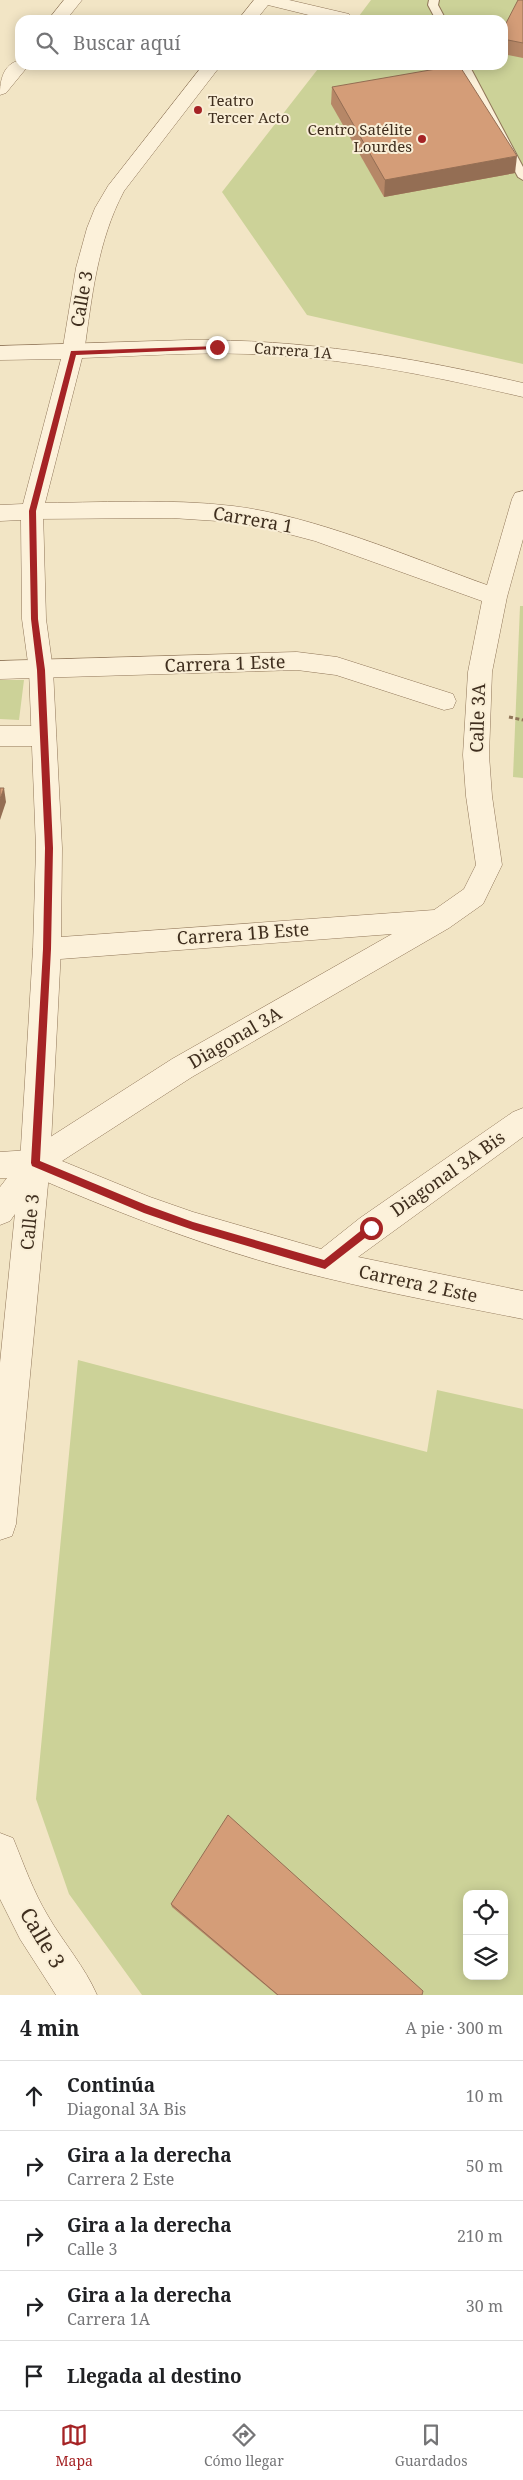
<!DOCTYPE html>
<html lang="es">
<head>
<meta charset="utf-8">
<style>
	body { margin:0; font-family:"Noto Serif",serif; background:#f6f6f6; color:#202124 }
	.controls { position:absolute; right:15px; bottom:15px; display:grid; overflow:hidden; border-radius:10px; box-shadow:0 2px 12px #0003 }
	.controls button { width:45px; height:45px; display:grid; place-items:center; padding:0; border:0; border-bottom:1px solid #e0e0e0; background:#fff; color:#202124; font:25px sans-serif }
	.stop { position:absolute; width:15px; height:15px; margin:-11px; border:4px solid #a52325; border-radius:50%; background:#fff }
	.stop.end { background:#a52325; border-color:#fff; box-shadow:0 1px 5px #0008 }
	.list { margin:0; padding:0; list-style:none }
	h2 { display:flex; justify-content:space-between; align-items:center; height:65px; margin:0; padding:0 20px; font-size:21px }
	h2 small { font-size:16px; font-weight:400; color:#757577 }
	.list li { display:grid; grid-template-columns:32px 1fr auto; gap:15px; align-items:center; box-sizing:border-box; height:70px; padding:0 20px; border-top:1px solid #e0e0e0 }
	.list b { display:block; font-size:19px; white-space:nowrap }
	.list p { margin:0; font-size:16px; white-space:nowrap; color:#757577 }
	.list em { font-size:16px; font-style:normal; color:#757577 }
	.icon { flex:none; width:28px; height:28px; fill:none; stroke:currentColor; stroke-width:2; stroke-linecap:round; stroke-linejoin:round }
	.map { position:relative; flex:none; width:523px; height:1995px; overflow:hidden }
	.search { position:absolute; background:#fff; box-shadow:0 2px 12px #0003; left:15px; right:15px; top:15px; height:55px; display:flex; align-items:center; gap:12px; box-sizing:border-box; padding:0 18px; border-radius:15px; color:#757577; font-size:19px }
	.sheet { height:415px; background:#fff }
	nav { display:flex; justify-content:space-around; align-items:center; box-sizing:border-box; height:70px; border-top:1px solid #e0e0e0; background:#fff; font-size:14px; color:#757577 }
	nav a { display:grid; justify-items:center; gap:2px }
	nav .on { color:#a52325 }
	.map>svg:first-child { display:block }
	.green { fill:#ccd298; fill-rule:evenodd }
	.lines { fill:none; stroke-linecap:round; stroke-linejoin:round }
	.service-casing { stroke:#907659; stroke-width:2 }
	.minor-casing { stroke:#907659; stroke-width:1 }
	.tertiary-casing { stroke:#907659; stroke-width:1 }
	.path { stroke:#907659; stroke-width:3; stroke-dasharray:4 2.5; stroke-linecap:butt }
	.service { fill:#fcf1da; fill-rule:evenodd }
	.minor { fill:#fcf1da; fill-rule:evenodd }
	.tertiary { fill:#fcf1da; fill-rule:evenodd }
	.wall { fill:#b68767 }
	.shaded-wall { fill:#946e54 }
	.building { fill:#d49d78; stroke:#946e54 }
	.route { fill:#a52325 }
	.poi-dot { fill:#a52325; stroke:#f9eed6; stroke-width:2 }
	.labels { text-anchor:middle; stroke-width:4; stroke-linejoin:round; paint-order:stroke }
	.far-poi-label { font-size:15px; fill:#3f2e1e; stroke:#f9eed6; text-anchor:start }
	.far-street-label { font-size:15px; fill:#3f2e1e; stroke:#f9eed6 }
	.street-label { font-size:18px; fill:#3f2e1e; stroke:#f9eed6 }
	.near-street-label { font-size:21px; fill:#3f2e1e; stroke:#f9eed6 }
</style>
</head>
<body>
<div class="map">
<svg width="523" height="1995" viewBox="0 0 523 1995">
	<rect width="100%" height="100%" fill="#f2e5c5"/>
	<g class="green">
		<path d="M371 0H523V364L307 315 222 192 321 65H503V20H356Z"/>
		<path d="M520 606H523V778L513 777Z"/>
		<path d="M0 680H24L19 720 0 719Z"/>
		<path d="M78 1360 427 1452 437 1390 523 1409V1995H142L69 1894 36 1799ZM467 1894H504V1976H467Z"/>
	</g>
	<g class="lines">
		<defs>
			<g id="service">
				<path d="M429 0H439L438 5 446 20H436L428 5Z"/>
				<path d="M459 65H469L523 167V180L518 177Z"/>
			</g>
			<g id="minor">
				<path d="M64 0H82L66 20H48Z"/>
				<path d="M254 0H289L349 14 352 18 350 20H329L268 5 256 20H238Z"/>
				<path d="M20 60V65H29L6 93 0 95C0 80 3 64 20 60Z"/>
				<path d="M203 65H221L124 191C97 242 92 297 84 353L80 358 73 360 66 358 62 353 76 268 87 228 95 208 108 186Z"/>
				<path d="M523 491V539L507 597 492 672 489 755 492 796 502 865 483 904 449 928 192 1077 62 1161 150 1197 193 1212 321 1249 360 1218 513 1112 523 1108V1137L358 1257 523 1291V1319C458 1306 392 1294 326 1278 228 1255 133 1219 40 1179L10 1221 0 1225V1187L7 1178H0V1152L30 1150 172 1059 392 934 47 960 37 957 33 949 37 941 47 938 434 910 464 889 476 865 466 796 463 755 468 672 482 601 315 541 262 527 233 522 172 518 32 519 24 517 21 511 24 505 32 503C99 503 167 498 233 506 315 516 409 557 487 585L512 499 515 493Z"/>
				<path d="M297 652 337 657 453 694 456 701 453 708 444 710 336 675 297 670 0 679V661Z"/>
				<path d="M0 726H44L53 729 56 736 53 743 44 746H0Z"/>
			</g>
			<g id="tertiary">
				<path d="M188 340C302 339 412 357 523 383V397C433 376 342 357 249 354 194 352 138 356 82 358L43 511 46 619 53 670 62 848 61 949 50 1163 16 1524 12 1536 0 1540V1363L20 1163 33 949 36 848 29 670 22 619 21 520 0 521V505L23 504 61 359 0 360V346Z"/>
				<path d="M0 1833 13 1838C24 1865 33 1891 48 1916 63 1942 85 1967 97 1995H56L20 1939 0 1899Z"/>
			</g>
		</defs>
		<use href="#service" class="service-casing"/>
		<use href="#minor" class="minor-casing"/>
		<use href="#tertiary" class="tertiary-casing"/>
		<path class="path" d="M509 717 523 720"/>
		<use href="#service" class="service"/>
		<use href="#minor" class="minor"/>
		<use href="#tertiary" class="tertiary"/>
	</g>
	<g class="wall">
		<path d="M523 0V58L503 54V29Z"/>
		<path d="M332 87 515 173 384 197 331 104Z"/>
		<path d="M171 1904 422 1995H277L172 1907Z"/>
	</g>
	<g class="shaded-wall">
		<path d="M517 156 515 173 384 197 385 180Z"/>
		<path d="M4 788 6 802 0 820V799Z"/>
	</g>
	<g class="building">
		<path d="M518 0H523V43L503 39V29Z"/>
		<path d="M459 65 517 156 385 180 332 87Z"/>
		<path d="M0 788H4L0 799Z"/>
		<path d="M228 1815 423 1991 422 1995H278L171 1904Z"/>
	</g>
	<path class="route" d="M219 346 217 349 76 355 36 511 38 619 45 670 53 848 51 949 40 1161 146 1205 193 1222 324 1260 368 1225H374V1231L325 1269 193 1230 144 1213 32 1166 31 1163 43 949 45 848 37 670 31 619 29 511 71 351Z"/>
	<g class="poi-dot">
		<circle cx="198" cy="110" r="5"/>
		<circle cx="422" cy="139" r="5"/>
	</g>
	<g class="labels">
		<g class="far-poi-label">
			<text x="208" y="106">Teatro<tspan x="208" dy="17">Tercer Acto</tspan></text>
			<text x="412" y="135" text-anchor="end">Centro Satélite<tspan x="412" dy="17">Lourdes</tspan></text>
		</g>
		<g class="far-street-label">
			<text transform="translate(293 351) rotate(4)" y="5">Carrera 1A</text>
		</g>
		<g class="street-label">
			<text transform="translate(82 299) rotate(-80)" y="6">Calle 3</text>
			<text transform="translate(253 520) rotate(10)" y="6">Carrera 1</text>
			<text transform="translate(225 664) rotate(-2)" y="6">Carrera 1 Este</text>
			<text transform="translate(478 718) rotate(-88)" y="6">Calle 3A</text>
			<text transform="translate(243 934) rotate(-4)" y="6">Carrera 1B Este</text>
			<text transform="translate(235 1038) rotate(-30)" y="6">Diagonal 3A</text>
			<text transform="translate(448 1174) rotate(-35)" y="6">Diagonal 3A Bis</text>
			<text transform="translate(30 1222) rotate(-84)" y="6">Calle 3</text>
			<text transform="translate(418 1284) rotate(12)" y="6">Carrera 2 Este</text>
		</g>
		<g class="near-street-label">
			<text transform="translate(42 1938) rotate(59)" y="7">Calle 3</text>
		</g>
	</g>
</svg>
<div class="controls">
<button><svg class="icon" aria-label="locate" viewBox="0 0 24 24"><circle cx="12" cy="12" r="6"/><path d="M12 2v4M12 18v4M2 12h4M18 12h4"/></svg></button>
<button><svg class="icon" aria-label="layers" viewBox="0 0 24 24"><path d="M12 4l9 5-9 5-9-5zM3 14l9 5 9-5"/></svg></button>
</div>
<div class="stop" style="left:371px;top:1228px"></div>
<div class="stop end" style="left:217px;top:347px"></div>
<div class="search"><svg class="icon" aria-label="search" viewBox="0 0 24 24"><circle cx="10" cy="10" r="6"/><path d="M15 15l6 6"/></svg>Buscar aquí</div>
</div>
<section class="sheet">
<h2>4 min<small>A pie · 300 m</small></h2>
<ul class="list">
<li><svg class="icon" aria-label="ahead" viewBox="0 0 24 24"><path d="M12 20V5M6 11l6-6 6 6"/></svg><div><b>Continúa</b><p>Diagonal 3A Bis</p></div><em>10 m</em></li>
<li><svg class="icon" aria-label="right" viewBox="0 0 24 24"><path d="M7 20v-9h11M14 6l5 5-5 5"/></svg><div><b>Gira a la derecha</b><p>Carrera 2 Este</p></div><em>50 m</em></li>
<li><svg class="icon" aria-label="right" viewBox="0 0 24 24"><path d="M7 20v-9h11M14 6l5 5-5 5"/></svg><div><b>Gira a la derecha</b><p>Calle 3</p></div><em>210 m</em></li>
<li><svg class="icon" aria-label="right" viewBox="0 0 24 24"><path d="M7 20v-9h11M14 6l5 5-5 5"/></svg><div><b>Gira a la derecha</b><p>Carrera 1A</p></div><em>30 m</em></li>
<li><svg class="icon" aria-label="arrive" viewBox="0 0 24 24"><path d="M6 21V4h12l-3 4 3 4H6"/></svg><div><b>Llegada al destino</b></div></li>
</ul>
</section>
<nav>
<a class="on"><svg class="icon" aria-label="map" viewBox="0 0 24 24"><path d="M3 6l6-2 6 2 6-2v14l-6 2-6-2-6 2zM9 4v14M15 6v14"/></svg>Mapa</a>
<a><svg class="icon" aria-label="directions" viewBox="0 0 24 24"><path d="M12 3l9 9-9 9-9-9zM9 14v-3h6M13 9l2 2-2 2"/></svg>Cómo llegar</a>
<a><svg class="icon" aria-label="saved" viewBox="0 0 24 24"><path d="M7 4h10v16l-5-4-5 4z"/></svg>Guardados</a>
</nav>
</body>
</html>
